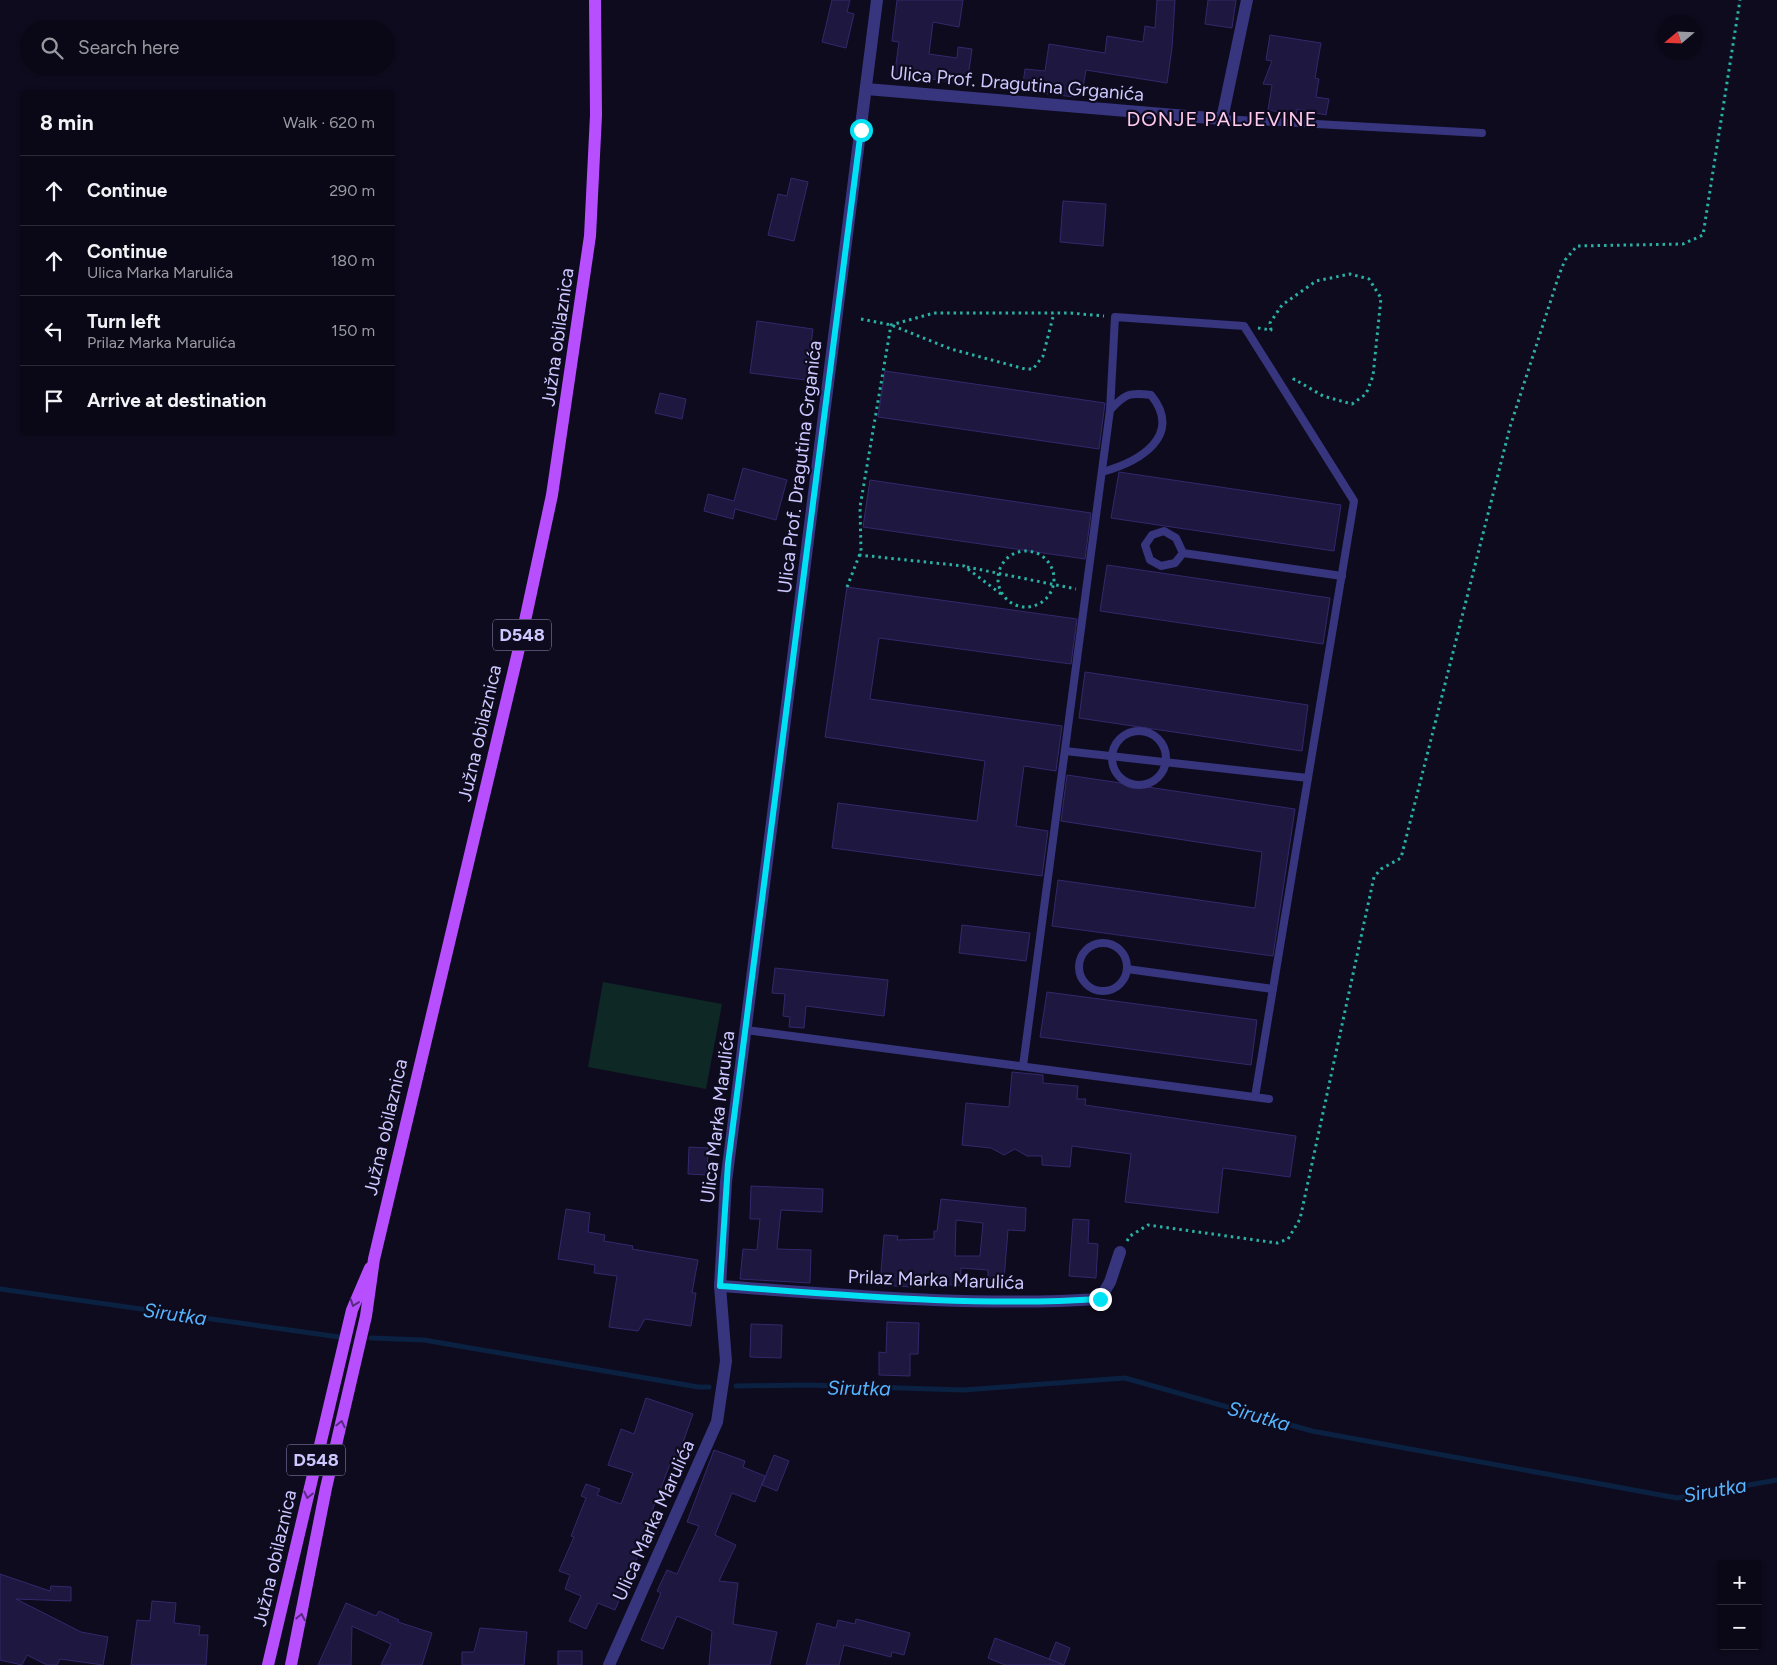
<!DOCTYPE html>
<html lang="en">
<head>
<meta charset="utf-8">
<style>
	body { margin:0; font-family:Figtree,sans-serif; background:#181623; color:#f1f3f6 }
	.controls { position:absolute; right:15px; bottom:15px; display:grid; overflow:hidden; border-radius:5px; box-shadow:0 1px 4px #0004 }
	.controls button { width:45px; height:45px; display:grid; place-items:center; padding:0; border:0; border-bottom:1px solid #2a2935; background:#0a0816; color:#f1f3f6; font:25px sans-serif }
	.compass { position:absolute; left:1657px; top:15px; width:45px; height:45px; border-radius:50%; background:#0a0816; box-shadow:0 1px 4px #0004; rotate:251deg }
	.stop { position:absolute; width:15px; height:15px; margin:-11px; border:4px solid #00e1f3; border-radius:50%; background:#fff }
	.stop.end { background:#00e1f3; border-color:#fff; box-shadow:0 1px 5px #0008 }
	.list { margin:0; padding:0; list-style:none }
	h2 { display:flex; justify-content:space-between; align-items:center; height:65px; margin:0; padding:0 20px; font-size:21px }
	h2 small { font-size:16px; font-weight:400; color:#999aa1 }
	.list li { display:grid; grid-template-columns:32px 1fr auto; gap:15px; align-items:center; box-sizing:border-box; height:70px; padding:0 20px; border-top:1px solid #2a2935 }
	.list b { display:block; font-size:19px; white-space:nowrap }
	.list p { margin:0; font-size:16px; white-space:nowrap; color:#999aa1 }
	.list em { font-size:16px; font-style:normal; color:#999aa1 }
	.icon { flex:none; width:28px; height:28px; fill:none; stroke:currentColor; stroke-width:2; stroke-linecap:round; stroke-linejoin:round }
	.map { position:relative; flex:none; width:1777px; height:1665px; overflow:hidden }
	.search { position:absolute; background:#0a0816; box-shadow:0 1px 4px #0004; left:20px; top:20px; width:375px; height:55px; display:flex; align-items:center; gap:12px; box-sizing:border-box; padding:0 18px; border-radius:28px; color:#999aa1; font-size:19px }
	.panel { position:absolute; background:#0a0816; box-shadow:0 1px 4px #0004; left:20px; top:90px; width:375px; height:345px; border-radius:5px }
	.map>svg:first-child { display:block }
	.green { fill:#0e2826 }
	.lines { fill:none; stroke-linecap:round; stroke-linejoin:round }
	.stream { stroke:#0a2142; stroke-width:5 }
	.building { fill:#1e173f; stroke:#34286c; fill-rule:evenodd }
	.path { stroke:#2ab1a5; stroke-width:3; stroke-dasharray:2.5 4; stroke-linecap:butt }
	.service { stroke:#36357e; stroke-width:8 }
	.minor { stroke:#36357e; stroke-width:12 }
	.primary { stroke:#b84fff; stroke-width:12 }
	.oneway { stroke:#5a2a83 }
	.route { stroke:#00e1f3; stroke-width:6 }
	.labels { text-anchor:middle; stroke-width:4.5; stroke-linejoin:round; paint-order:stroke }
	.shield { fill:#0e0b1e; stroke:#948fbc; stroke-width:1 }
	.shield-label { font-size:18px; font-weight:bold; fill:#cdc8ff }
	.street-label { font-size:19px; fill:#cdc8ff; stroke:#0e0b1e }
	.neighbourhood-label { font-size:20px; letter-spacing:1px; fill:#ffcaed; stroke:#0e0b1e }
	.water-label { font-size:20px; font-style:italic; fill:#56b5ff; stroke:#0e0b1e }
</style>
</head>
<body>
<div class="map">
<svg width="1777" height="1665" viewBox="0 0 1777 1665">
	<rect width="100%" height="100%" fill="#0e0b1e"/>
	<path class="green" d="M603 982 722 1004 706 1089 588 1067Z"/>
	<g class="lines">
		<g class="stream">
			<path d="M0 1289 346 1338"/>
			<path d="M371 1338 424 1340 698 1387H709"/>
			<path d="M736 1386 808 1385 963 1390 1125 1378 1312 1431 1677 1498 1777 1480"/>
		</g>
	</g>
	<g class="building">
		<path d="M832 0H850L847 12 854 14 846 48 822 42Z"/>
		<path d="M897 0H963L959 27 933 22 929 54 957 58 958 47 972 49 967 84 924 78V82L894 78 899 42 892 41Z"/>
		<path d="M1157 0H1175L1172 48 1167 83 1086 70 1083 88 1076 87 1075 97 1022 91 1025 69 1045 71 1049 44 1105 53 1107 36 1143 42 1145 26 1155 28Z"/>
		<path d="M1208 0H1236L1232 28 1205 24Z"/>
		<path d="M1270 35 1321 43 1315 78 1319 79 1316 97 1329 99 1326 115 1297 109 1296 115 1268 110 1272 85 1263 84 1272 61 1266 60Z"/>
		<path d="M791 178 808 182 794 241 768 235 778 194 787 196Z"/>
		<path d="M1063 201 1106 204 1103 246 1060 242Z"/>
		<path d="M757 321 813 329 806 380 750 373Z"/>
		<path d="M885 371 1105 403 1099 449 878 417Z"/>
		<path d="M660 393 686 399 682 419 655 413Z"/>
		<path d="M743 468 787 480 776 520 735 509 733 519 704 511 708 494 734 501Z"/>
		<path d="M1119 472 1341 505 1334 551 1111 518Z"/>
		<path d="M870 480 1091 513 1085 559 863 527Z"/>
		<path d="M1107 565 1330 598 1323 644 1100 611Z"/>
		<path d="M847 587 1077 619 1071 664 879 638 870 699 1062 726 1056 771 1024 766 1016 826 1048 831 1042 876 832 848 838 803 977 821 985 761 825 737Z"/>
		<path d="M1085 672 1308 705 1302 751 1079 718Z"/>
		<path d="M1067 775 1295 809 1273 956 1052 926 1058 880 1255 908 1262 852 1061 821Z"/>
		<path d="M962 925 1030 933 1026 961 959 953Z"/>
		<path d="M775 968 888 980 884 1016 806 1006 804 1028 789 1027 790 1017 783 1016 785 994 772 993Z"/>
		<path d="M1047 992 1257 1020 1251 1065 1040 1037Z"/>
		<path d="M1012 1072 1043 1075V1083L1078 1086 1077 1099H1086L1085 1105 1296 1136 1290 1177 1223 1168 1218 1213 1125 1202 1131 1154 1072 1146 1070 1167 1042 1165V1156H1027L1015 1149 1004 1155 991 1148 962 1145 966 1103 1009 1107Z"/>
		<path d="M689 1147 708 1148 707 1175 688 1174Z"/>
		<path d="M751 1186 823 1189 822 1212 781 1210 780 1220 777 1249 811 1250 810 1283 740 1279 743 1249 757 1250 760 1219H750Z"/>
		<path d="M941 1199 1026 1208 1025 1231 1008 1230 1004 1280 988 1278V1270L961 1268 960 1285 912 1284V1287L880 1285 884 1235 898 1236 897 1240 934 1239V1231H937ZM956 1220 983 1223 980 1256H955Z"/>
		<path d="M566 1209 590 1213 588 1232 605 1235 604 1241 633 1246 632 1249 698 1260 692 1293H696L691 1326 645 1319 638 1331 609 1327 617 1276 594 1273 595 1265 558 1259Z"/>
		<path d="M1073 1219 1089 1220 1088 1243 1098 1244 1096 1278 1069 1276Z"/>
		<path d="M887 1322 919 1323 918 1354H910V1376L879 1375V1352L886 1353Z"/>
		<path d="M751 1324 782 1325 781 1358 750 1357Z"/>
		<path d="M646 1398 693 1414 682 1445 689 1447 682 1468 670 1464 651 1514 654 1515 646 1537 615 1610 598 1603 586 1629 569 1621 581 1596 565 1589 570 1575 559 1571 574 1537 571 1536 586 1498 581 1496 586 1484 600 1489 597 1495 621 1504 633 1473 608 1465 621 1429 634 1434Z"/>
		<path d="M714 1450 745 1461 743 1467 765 1476 755 1502 732 1493 715 1535 736 1545 719 1581 738 1583 733 1624 777 1632 770 1665H709L712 1631 677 1616 663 1649 641 1640 661 1593 657 1591 667 1570 677 1574 699 1526 687 1522Z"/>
		<path d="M774 1455 789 1461 777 1491 762 1485Z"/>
		<path d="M0 1574 50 1591 51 1586 71 1587V1601L16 1599 81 1632 108 1637 103 1665 60 1659 57 1665H47L27 1655 22 1665 0 1660Z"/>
		<path d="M152 1601 176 1603 174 1623 200 1626 199 1635H208L206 1665H131L137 1620 150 1621Z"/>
		<path d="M346 1603 376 1616 379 1611 399 1620 398 1622 432 1633 422 1665H381L391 1644 352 1626 351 1665H318Z"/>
		<path d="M856 1619 910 1633 904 1655 892 1652 891 1657 844 1645 839 1665H806L817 1623 836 1628 838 1620 855 1624Z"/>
		<path d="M480 1628 527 1632 524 1665H462V1652H474Z"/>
		<path d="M995 1638 1062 1664V1665H1005L988 1658Z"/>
		<path d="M1056 1642 1070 1648 1064 1665 1049 1659Z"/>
		<rect x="558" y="1651" width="24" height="14"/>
	</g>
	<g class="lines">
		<g class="path">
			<path d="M861 319 891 325 951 349 1025 369H1033L1043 356 1054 313"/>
			<path d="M1258 328 1271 330 1270 323 1282 305 1316 281 1350 274 1369 279 1381 298 1373 376 1366 394 1352 404 1323 396 1294 379 1293 382"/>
			<circle cx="1026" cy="579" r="28"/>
			<path d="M859 555 964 566 1001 594"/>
			<path d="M967 567 1076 589"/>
			<path d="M847 587 861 551 860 507 891 325 934 313H1070L1104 316"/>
			<path d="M1127 1241 1130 1236 1148 1225 1277 1243 1288 1239 1300 1219 1374 877 1381 869 1401 858 1510 427 1559 275 1565 260 1577 246 1683 244 1703 235 1740 0"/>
		</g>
		<g class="service">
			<path d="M1222 119 1482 133"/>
			<path d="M1110 410 1115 317 1244 326 1354 501 1255 1097"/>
			<path d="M1183 553 1176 538 1164 531 1152 535 1145 545 1150 560 1161 566 1175 563 1183 553 1342 576"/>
			<circle cx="1139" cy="758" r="27"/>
			<path d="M1065 751 1308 778"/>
			<circle cx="1103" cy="967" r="24"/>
			<path d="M1127 969 1273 989"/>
			<path d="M746 1030 1269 1099"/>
			<path d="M1023 1066 1110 410C1125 394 1129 392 1151 395 1184 436 1139 462 1102 472"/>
		</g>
		<g class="minor">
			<path d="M866 89 1222 119 1247 0"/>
			<path d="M720 1286C846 1295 974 1307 1100 1299L1110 1282 1120 1252"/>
			<path d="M609 1665 717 1422 726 1361 720 1286 726 1182 877 0"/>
		</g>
		<g class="primary">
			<path d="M268 1665 352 1310 370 1268"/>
			<path d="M291 1665 326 1488 366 1316 374 1259 520 644 552 495 590 236 596 115 595 0"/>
		</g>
	</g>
	<defs><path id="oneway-chevron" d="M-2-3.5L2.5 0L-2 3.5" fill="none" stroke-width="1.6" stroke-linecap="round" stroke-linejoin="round" transform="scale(1.25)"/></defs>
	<g class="oneway">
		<use href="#oneway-chevron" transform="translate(354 1303) rotate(110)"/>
		<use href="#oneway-chevron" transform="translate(341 1424) rotate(-77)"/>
		<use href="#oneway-chevron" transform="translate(308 1495) rotate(103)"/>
		<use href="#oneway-chevron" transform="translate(301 1617) rotate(-79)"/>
	</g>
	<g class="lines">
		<path class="route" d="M861 130 728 1164 720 1286C846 1295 974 1307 1100 1299"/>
	</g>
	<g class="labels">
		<g class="shield">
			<rect x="493" y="619.5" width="58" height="31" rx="4"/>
			<rect x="287" y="1444.5" width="58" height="31" rx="4"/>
		</g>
		<g class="shield-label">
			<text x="522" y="641">D548</text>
			<text x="316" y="1466">D548</text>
		</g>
		<g class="street-label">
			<text transform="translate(1017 83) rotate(5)" y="7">Ulica Prof. Dragutina Grganića</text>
			<text transform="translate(557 337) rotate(-82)" y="7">Južna obilaznica</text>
			<text transform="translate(799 467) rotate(-83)" y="7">Ulica Prof. Dragutina Grganića</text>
			<text transform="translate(479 733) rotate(-77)" y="7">Južna obilaznica</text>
			<text transform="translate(717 1117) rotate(-83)" y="7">Ulica Marka Marulića</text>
			<text transform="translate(385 1127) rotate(-77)" y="7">Južna obilaznica</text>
			<text transform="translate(936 1279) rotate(2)" y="7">Prilaz Marka Marulića</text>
			<text transform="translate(653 1520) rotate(-66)" y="7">Ulica Marka Marulića</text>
			<text transform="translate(274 1558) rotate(-77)" y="7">Južna obilaznica</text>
		</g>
		<g class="neighbourhood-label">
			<text x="1222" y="126">DONJE PALJEVINE</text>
		</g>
		<g class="water-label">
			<text transform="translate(175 1314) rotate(8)" y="7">Sirutka</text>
			<text transform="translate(859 1388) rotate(1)" y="7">Sirutka</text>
			<text transform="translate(1259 1416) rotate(16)" y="7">Sirutka</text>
			<text transform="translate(1715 1490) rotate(-10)" y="7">Sirutka</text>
		</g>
	</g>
</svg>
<div class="controls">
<button>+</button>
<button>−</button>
</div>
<svg class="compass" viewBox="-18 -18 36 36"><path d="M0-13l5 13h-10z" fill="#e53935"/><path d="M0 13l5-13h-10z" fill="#999aa1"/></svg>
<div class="stop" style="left:861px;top:130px"></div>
<div class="stop end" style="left:1100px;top:1299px"></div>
<div class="search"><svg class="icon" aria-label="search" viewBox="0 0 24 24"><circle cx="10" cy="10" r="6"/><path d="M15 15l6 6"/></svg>Search here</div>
<section class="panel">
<h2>8 min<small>Walk · 620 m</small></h2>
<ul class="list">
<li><svg class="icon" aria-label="ahead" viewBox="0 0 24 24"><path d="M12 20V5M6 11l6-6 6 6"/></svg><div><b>Continue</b></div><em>290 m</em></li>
<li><svg class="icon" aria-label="ahead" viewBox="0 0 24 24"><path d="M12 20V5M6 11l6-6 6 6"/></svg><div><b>Continue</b><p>Ulica Marka Marulića</p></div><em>180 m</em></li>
<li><svg class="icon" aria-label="left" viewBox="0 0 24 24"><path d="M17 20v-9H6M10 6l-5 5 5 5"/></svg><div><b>Turn left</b><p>Prilaz Marka Marulića</p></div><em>150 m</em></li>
<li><svg class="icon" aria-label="arrive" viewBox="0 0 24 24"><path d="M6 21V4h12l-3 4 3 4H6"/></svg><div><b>Arrive at destination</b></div></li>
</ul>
</section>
</div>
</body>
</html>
